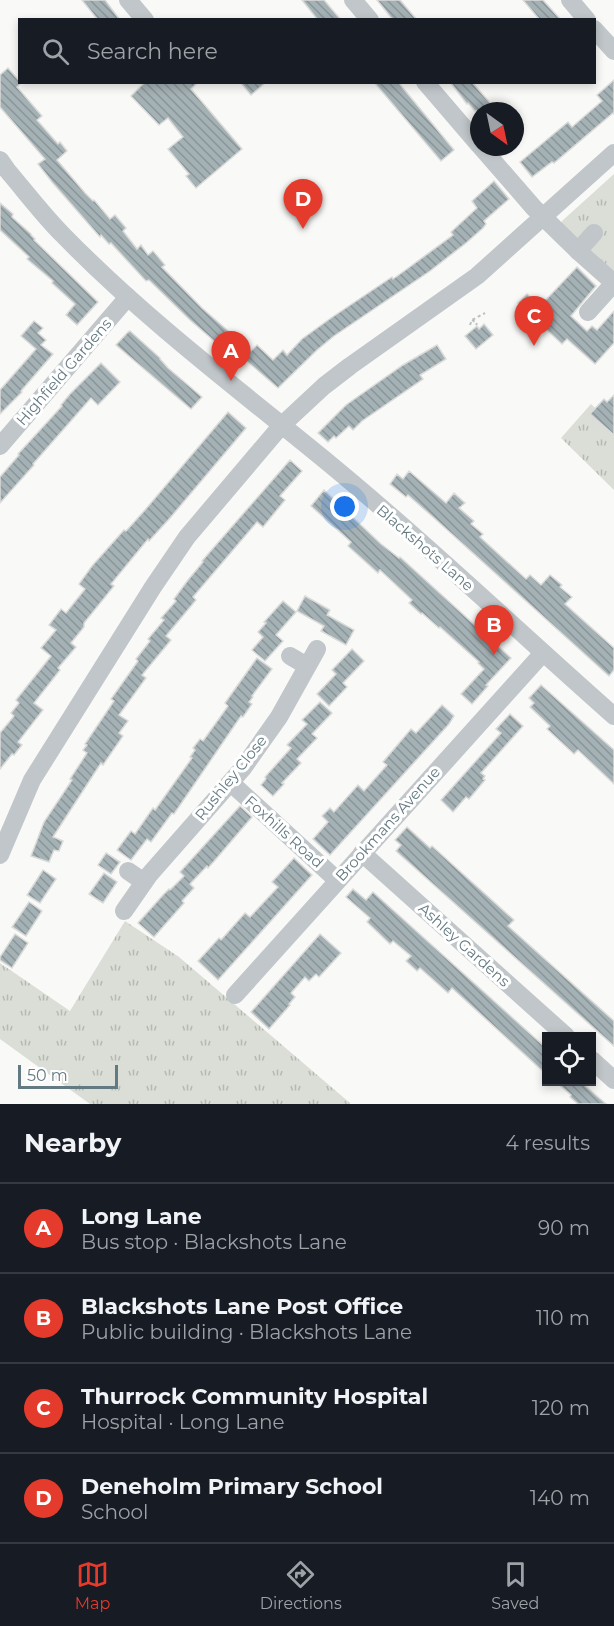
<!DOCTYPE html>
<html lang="en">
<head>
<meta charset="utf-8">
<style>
	body { margin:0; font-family:Montserrat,sans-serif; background:#20242c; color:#f1f3f6 }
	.controls { position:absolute; right:18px; bottom:18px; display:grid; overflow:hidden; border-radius:0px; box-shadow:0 3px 9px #0003 }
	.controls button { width:54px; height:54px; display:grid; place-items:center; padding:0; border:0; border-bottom:2px solid #363941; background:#171b24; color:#f1f3f6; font:30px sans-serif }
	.compass { position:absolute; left:470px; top:102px; width:54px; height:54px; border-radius:50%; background:#171b24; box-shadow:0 3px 9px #0003; rotate:147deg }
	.scale { position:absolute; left:18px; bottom:15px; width:100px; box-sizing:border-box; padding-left:6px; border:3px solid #647a82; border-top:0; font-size:16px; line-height:21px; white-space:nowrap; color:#647a82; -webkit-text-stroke:4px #fff; paint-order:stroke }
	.you { position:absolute; left:345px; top:507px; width:21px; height:21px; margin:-15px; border:4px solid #fff; border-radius:50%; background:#1a73e8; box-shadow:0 0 0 9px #1a73e833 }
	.badge { display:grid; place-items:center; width:39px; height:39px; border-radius:50%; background:#e43b2c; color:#fff; font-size:20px; font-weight:700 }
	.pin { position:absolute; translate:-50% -50px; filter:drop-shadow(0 2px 3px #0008) }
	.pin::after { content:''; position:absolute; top:32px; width:21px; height:18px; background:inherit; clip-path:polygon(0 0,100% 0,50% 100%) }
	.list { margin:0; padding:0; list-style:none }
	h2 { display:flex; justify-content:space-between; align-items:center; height:78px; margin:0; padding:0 24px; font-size:26px }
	h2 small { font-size:20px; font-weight:400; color:#9ea1a6 }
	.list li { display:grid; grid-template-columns:39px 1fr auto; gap:18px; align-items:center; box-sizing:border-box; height:90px; padding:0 24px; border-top:2px solid #363941 }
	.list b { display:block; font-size:22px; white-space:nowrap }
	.list p { margin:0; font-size:20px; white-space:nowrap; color:#9ea1a6 }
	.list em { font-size:20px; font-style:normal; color:#9ea1a6 }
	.icon { flex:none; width:33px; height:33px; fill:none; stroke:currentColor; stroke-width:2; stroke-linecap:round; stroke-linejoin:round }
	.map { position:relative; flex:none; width:614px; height:1104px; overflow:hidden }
	.search { position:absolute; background:#171b24; box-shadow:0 3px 9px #0003; left:18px; right:18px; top:18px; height:66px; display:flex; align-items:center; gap:15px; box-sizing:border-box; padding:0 21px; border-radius:0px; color:#9ea1a6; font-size:22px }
	.sheet { height:438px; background:#171b24 }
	nav { display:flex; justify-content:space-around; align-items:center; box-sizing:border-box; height:84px; border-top:2px solid #363941; background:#171b24; font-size:16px; color:#9ea1a6 }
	nav a { display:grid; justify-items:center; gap:3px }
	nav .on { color:#e43b2c }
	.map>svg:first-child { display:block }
	.grass { fill:url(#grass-tufts) }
	.building { fill:url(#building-back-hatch); stroke:#dbdbd9; stroke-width:1.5 }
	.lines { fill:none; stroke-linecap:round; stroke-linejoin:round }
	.path { stroke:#babfc1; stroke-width:2; stroke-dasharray:3 3; stroke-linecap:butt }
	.minor { stroke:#c0c6c9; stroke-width:18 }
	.labels { text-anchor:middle; stroke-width:6; stroke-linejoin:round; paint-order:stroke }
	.street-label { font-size:15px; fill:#647a82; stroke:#fff }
</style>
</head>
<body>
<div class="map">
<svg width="614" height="1104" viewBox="0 0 614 1104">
	<defs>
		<pattern id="grass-tufts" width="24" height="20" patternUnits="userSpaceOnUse" patternTransform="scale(1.5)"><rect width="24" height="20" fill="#daded6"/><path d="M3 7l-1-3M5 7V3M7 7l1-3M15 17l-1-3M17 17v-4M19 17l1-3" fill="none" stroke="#b4b9b3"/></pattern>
		<pattern id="building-back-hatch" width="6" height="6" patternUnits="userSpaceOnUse" patternTransform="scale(1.5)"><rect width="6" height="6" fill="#a4b1b5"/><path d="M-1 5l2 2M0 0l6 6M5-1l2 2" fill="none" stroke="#899599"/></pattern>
	</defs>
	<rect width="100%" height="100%" fill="#f9f9f7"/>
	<g class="grass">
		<path d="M614 174V276L560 226 562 221Z"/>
		<path d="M591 404 595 408 591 414 614 435V490L561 438Z"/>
		<path d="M125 921 179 957 350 1103 349 1104H90L0 1039V963L70 1011Z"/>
	</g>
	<g class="building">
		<path d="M82 0H105L120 20H98Z"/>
		<path d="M302 0H324L341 20H318Z"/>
		<path d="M377 0H400L417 20H393Z"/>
		<path d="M523 0H543L561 20H540Z"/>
		<path d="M8 68 21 83 17 87 42 116 37 120 58 144 60 142 67 151 57 160 85 193 93 201 94 200 110 219 115 215 126 228 123 231 137 249 141 245 148 255 153 251 165 265 162 267 202 308 251 351 257 345 273 360 283 350 287 355 302 339 331 318 392 277 393 279 407 269 453 235 451 232 477 208 472 201 494 181 509 199 484 221 486 224 483 228 466 243 430 271 334 336 317 350 278 388 232 348 228 353 190 320 149 280 146 281 111 243 109 244 101 235 100 237 52 182 38 164 45 159 0 107V75Z"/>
		<path d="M614 80V114L613 113 554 163 552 162 532 177 520 162 568 122 572 127 602 101 597 95Z"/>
		<path d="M145 82H198L191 89 242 149 196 188 186 176 189 174 168 149 183 137 168 118 159 125 131 96Z"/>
		<path d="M240 82H266L251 95Z"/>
		<path d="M374 82H398L454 150 441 161Z"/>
		<path d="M450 82H472L497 111H475L468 103 467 104Z"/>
		<path d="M0 203 13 214 12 217 31 234V235L35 239 34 240 98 302 77 325 66 315 75 304 52 283 53 281 27 259 29 257 0 230Z"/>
		<path d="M577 267 596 286 571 316 587 331 592 326 597 330 614 311V343L595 364 567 339 562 344 518 303 527 294 540 306Z"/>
		<path d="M34 321 43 328 38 333 46 340 41 345 53 354 21 391 22 392 0 414V390L36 349 21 336Z"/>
		<path d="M484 324 493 335 476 349 465 336 477 326 479 329Z"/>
		<path d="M130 331 160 358V359L168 368 202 397 191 409 116 345 128 332Z"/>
		<path d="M437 345 446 359 420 375 423 379 362 421 353 430 349 426 336 438 334 436 328 442 318 433 346 405 403 365Z"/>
		<path d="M101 363 120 382 98 405 91 398 33 464 34 465 0 503V477L19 455 18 454 62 406 61 405 70 394Z"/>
		<path d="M614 395V435L590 414 604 399 607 402Z"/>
		<path d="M228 412 246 428 170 518 149 541 148 539 111 584 114 586 84 623V627L71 643 76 647 58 668 60 670 34 703 43 710 18 742 22 745 14 755 12 754 0 769V733L14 716 11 713 19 703 16 700 51 656 41 648 56 630 49 625 61 609 66 613 85 589 79 584 92 566 124 530 126 531 145 510Z"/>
		<path d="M290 460 302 471 280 496 285 500 263 527 257 522 193 597 196 600 166 636 171 640 142 675 146 678 119 715 128 721 119 733 123 736 103 765 101 763 53 837 63 841 59 851 54 850 49 862 31 856 44 822 72 780 70 779 87 753 83 750 87 745 85 744 114 701 111 699 138 661 136 659 150 641 148 639 164 620 161 618 176 601 174 599 188 580 203 562 202 561Z"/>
		<path d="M409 471 446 503 454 493 465 503 459 508 474 521 471 524 483 534 480 537 526 579 530 575 541 585 550 575 562 585 560 587 572 597 565 604 614 648V670L609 676 433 517 408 495 406 497 390 484 397 474 403 479Z"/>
		<path d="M324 490 381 544 399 558 400 557 511 658 486 685 488 686 472 704 461 694 484 669 478 663 479 662 440 627 439 628 422 613 421 614 409 603 412 600 380 570 378 573 348 546 351 542 311 506Z"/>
		<path d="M305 596 330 610 327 615 354 630 346 645 321 631 324 626 297 611Z"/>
		<path d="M283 601 296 612 276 635 283 641 265 661 252 650 263 637 258 632 266 623 264 622Z"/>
		<path d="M352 649 364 661 343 683 347 687 329 706 317 694 336 674 332 670Z"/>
		<path d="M257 658 272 669 252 696 253 697 249 702 252 704 243 717 241 716 174 814 172 813 151 842 147 839 131 860 117 850 131 831 135 834 153 808 155 810 192 758 190 757 195 750 193 748 200 739 203 741 228 706 225 703Z"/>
		<path d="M541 685 614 750V784L578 750 574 754 547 729 550 726 530 707 534 703 529 698Z"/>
		<path d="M320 702 332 713 312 734 317 738 297 759 301 763 282 783 284 784 273 796 261 785 266 779 265 777 291 748 287 745 307 724 302 720Z"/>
		<path d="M442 705 454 716 449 724 330 855 313 839 328 822 322 816 330 808 334 812 358 785 364 791 387 765 383 762 411 729 416 733Z"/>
		<path d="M510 714 523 726 481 773 485 776 483 779 485 780 469 799 466 797 453 812 441 800 501 733 496 729Z"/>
		<path d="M240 806 252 817 216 859 208 868 207 866 190 884 194 888 182 901 184 903 154 937 138 923 163 895 169 889 170 890 184 876 180 872Z"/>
		<path d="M407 827 430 848 432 846 514 920 508 926 614 1021V1046L396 851 401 845 395 840Z"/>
		<path d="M106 853 120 862 111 874 98 865Z"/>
		<path d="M294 858 312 875 218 980 198 961 219 938 221 940 245 913 250 917 278 887 272 882Z"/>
		<path d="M43 870 56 879 40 903 27 895Z"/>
		<path d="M104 873 117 882 103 903 89 894Z"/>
		<path d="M353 889 366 900 373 892 546 1048V1074L452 988 448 993 420 968 417 971 406 961 411 956 393 941 390 944 367 922 370 918 346 897Z"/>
		<path d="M29 902 42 911 26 936 12 927Z"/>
		<path d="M15 934 28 943 12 968 0 960V957Z"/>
		<path d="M320 934 341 953 319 977 316 974 309 981 305 977 291 993 295 997 289 1004 290 1005 269 1029 251 1012Z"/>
		<path d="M556 1082H581L606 1104H578L570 1097 571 1095Z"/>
	</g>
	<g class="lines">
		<g class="path">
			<path d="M472 320 477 323 476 325"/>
			<path d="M470 325 472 320 485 313"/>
		</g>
		<g class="minor">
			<path d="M128 0 145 20"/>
			<path d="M353 0 370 20"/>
			<path d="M570 0 587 20"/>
			<path d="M594 29 614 51"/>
			<path d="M425 82 479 145"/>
			<path d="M481 147 534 208 578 251 614 283"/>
			<path d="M0 160 7 170C25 191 43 215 63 235 137 311 221 376 304 443 411 529 511 625 614 716"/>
			<path d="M578 251 594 233"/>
			<path d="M588 312 614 283"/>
			<path d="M0 446 128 297"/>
			<path d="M290 656 307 666"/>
			<path d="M231 783 337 880"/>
			<path d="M362 853 566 1036"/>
			<path d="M0 855 32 780 153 587 187 537 281 426 324 386 350 366 477 276 614 153"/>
			<path d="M128 871 144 882"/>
			<path d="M124 911 149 875 243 768 279 717 317 649"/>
			<path d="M235 995 543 653"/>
			<path d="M592 1060 614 1080"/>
		</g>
	</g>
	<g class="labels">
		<g class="street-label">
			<text transform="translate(64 372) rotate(-49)" y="5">Highfield Gardens</text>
			<text transform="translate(425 548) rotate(41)" y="5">Blackshots Lane</text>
			<text transform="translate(231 778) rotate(-51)" y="5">Rushley Close</text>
			<text transform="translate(388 824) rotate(-48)" y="5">Brookmans Avenue</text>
			<text transform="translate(284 832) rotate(42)" y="5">Foxhills Road</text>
			<text transform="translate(464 945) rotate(42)" y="5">Ashley Gardens</text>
		</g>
	</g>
</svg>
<div class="controls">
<button><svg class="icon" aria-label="locate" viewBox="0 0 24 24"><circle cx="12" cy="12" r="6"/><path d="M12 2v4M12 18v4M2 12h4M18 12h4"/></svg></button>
</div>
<svg class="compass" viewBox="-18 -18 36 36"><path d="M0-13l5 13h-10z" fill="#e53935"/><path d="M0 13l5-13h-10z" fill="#9ea1a6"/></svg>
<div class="scale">50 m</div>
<div class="you"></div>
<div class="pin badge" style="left:231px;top:381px">A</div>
<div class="pin badge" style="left:494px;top:655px">B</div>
<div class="pin badge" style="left:534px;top:346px">C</div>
<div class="pin badge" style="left:303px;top:229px">D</div>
<div class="search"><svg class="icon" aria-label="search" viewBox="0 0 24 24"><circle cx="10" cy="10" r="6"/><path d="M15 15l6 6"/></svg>Search here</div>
</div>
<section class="sheet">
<h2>Nearby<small>4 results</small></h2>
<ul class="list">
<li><span class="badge">A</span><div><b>Long Lane</b><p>Bus stop · Blackshots Lane</p></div><em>90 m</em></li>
<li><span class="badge">B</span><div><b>Blackshots Lane Post Office</b><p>Public building · Blackshots Lane</p></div><em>110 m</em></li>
<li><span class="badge">C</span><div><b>Thurrock Community Hospital</b><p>Hospital · Long Lane</p></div><em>120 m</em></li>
<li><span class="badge">D</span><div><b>Deneholm Primary School</b><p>School</p></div><em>140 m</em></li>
</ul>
</section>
<nav>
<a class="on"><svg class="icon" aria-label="map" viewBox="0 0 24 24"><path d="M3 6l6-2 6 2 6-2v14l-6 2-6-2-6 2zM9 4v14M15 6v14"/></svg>Map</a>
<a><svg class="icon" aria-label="directions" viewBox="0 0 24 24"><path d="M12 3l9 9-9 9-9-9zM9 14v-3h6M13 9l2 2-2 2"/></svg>Directions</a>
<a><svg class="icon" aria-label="saved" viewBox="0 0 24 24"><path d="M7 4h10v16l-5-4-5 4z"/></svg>Saved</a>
</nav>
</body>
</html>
